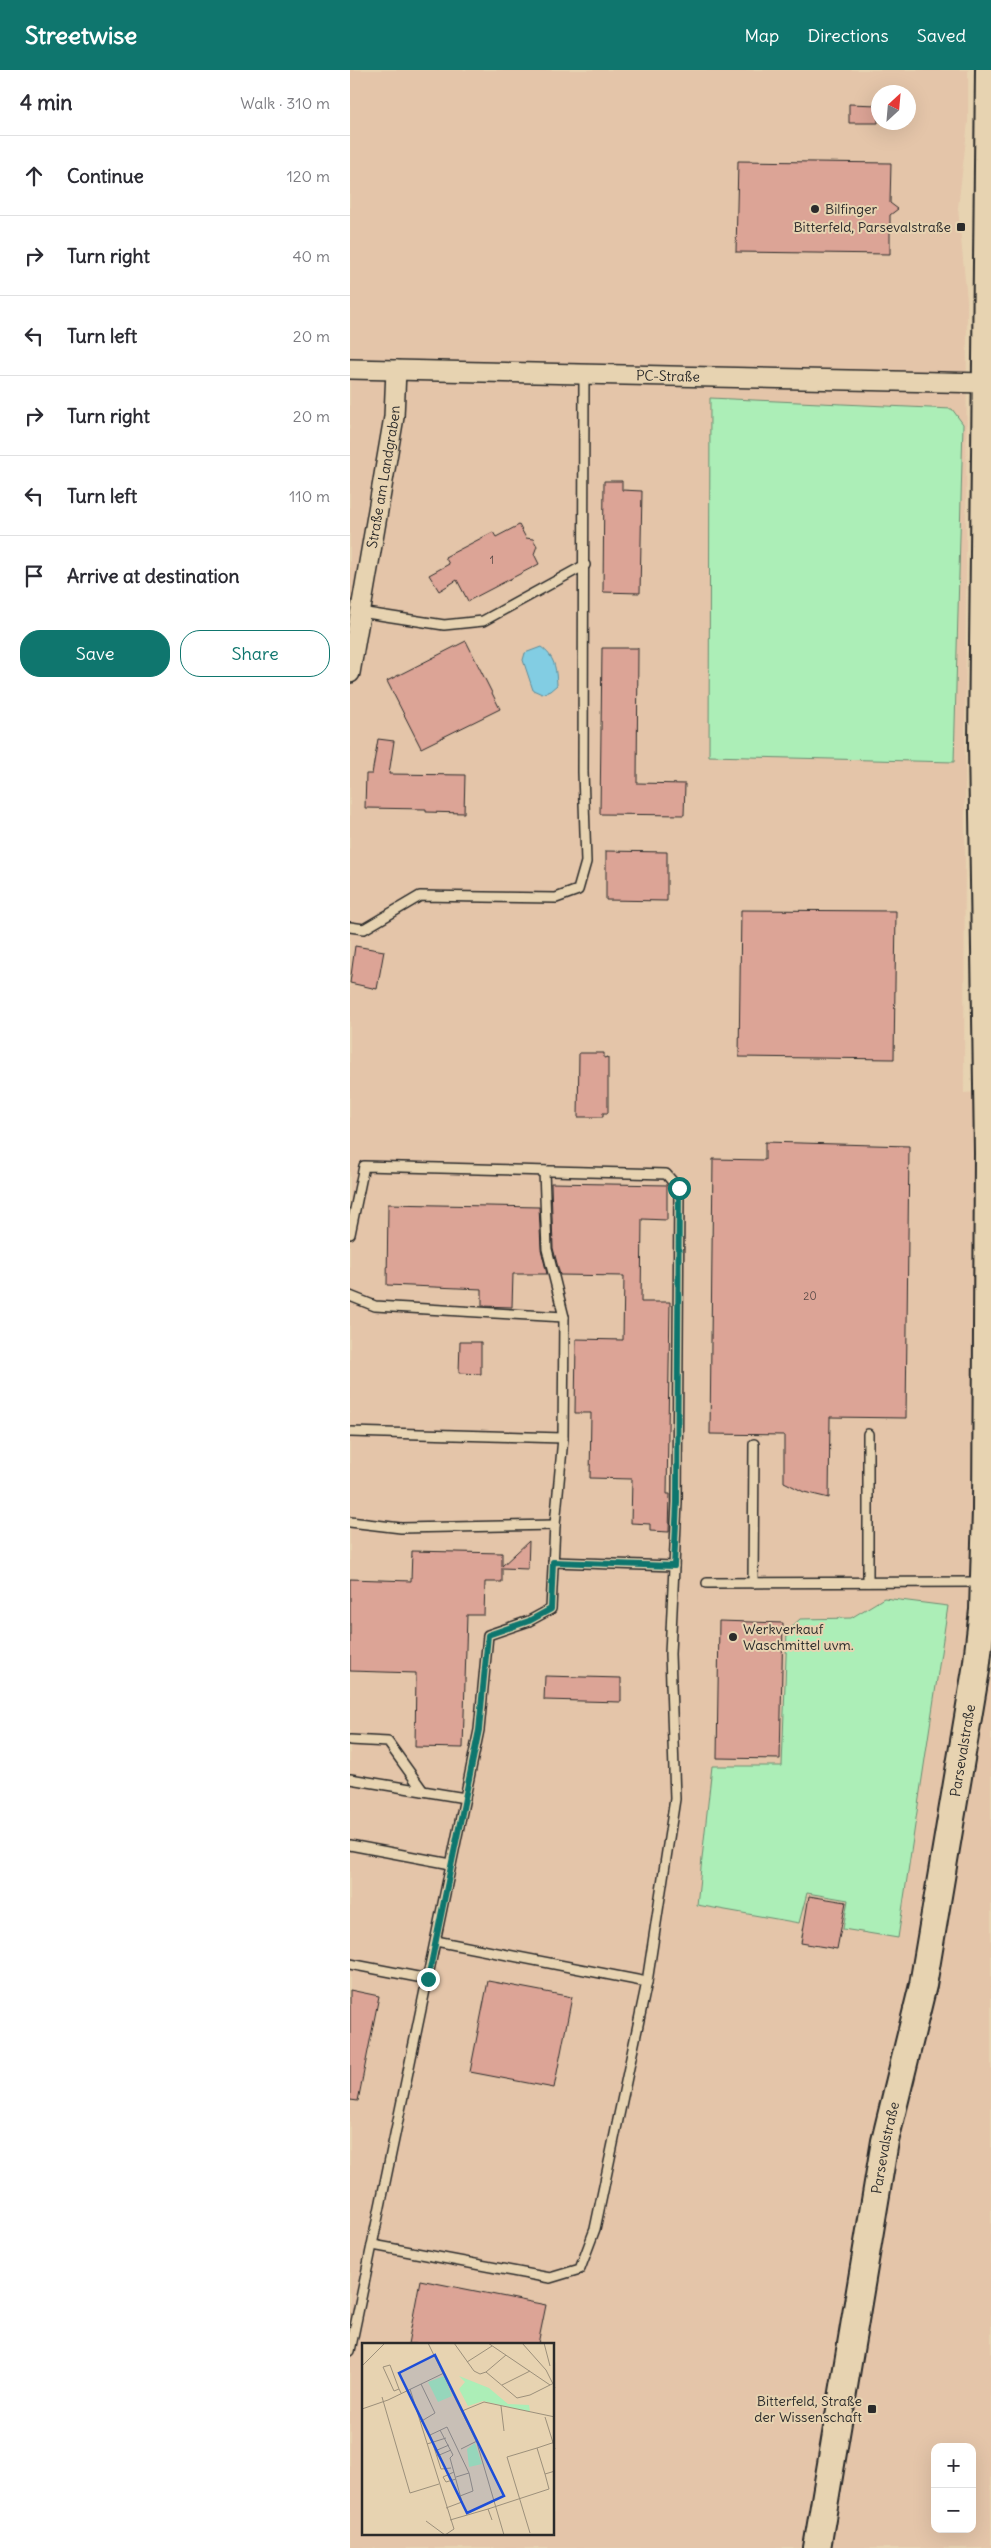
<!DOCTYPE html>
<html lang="en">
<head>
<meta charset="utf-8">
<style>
	body { margin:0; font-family:Delius,sans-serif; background:#f2f2f3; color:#2b2b33 }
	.controls { position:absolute; right:15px; bottom:15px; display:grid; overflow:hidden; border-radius:10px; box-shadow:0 5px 20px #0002 }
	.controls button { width:45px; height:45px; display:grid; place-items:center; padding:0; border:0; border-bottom:1px solid #e1e1e2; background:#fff; color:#2b2b33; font:25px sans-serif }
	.compass { position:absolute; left:521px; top:15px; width:45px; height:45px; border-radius:50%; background:#fff; box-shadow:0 5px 20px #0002; rotate:26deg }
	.stop { position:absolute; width:15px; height:15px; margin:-11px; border:4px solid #0f766e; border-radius:50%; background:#fff }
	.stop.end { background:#0f766e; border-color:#fff; box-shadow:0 1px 5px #0008 }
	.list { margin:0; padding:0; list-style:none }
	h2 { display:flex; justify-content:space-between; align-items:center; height:65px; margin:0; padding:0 20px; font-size:21px }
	h2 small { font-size:16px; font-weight:400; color:#7c7c81 }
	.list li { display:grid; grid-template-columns:32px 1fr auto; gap:15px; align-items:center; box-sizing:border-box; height:80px; padding:0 20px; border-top:1px solid #e1e1e2 }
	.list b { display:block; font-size:19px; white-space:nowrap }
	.list em { font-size:16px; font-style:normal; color:#7c7c81 }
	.actions { display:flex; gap:10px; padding:15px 20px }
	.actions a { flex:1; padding:11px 0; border:1px solid #0f766e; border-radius:20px; text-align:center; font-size:18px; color:#0f766e }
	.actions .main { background:#0f766e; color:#fff }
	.icon { flex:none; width:28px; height:28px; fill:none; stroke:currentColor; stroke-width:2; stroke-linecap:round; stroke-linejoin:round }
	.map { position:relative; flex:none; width:641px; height:2478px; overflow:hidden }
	header { display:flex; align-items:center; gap:30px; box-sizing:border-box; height:70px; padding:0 25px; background:#0f766e; color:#fff }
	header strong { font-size:24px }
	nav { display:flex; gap:28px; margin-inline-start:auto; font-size:18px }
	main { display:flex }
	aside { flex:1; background:#fff }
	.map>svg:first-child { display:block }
	.built { fill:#e4c5a9; fill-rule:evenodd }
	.green { fill:#aceeb7; stroke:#6c8c71 }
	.water { fill:#82cde3; stroke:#5f8c99 }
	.building { fill:#dca496; stroke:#2b2b2b }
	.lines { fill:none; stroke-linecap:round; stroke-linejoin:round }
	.lane-casing { stroke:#2b2b2b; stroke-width:12 }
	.street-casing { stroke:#2b2b2b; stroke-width:22 }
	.secondary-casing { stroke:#2b2b2b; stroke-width:30 }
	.lane { stroke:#e7d3b1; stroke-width:9 }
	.street { stroke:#e7d3b1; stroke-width:19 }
	.secondary { stroke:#e7d3b1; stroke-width:26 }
	.route { stroke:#0f766e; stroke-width:6 }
	.poi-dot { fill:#2b2b2b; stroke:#e7d3b1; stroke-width:2 }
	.labels { text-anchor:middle; stroke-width:4; stroke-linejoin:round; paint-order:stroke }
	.number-label { font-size:11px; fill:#574946 }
	.poi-label { font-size:14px; fill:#2b2b2b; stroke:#e7d3b1; text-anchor:start }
	.street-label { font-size:14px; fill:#2b2b2b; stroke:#e7d3b1 }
	.inset-road { fill:none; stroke:#9c907b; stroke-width:1 }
	.view { fill:#1d4ed8; fill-opacity:0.15; stroke:#1d4ed8; stroke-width:2.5 }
	.inset-edge { fill:none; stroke:#2b2b2b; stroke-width:2.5 }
</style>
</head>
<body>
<header>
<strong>Streetwise</strong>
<nav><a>Map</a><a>Directions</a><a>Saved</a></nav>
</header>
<main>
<aside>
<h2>4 min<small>Walk · 310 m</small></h2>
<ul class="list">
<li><svg class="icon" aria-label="ahead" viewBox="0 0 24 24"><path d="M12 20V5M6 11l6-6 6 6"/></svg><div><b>Continue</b></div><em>120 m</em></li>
<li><svg class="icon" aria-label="right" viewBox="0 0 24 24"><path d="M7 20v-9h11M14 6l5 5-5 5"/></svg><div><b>Turn right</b></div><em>40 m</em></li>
<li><svg class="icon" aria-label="left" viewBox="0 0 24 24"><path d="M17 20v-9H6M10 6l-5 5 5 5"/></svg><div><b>Turn left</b></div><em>20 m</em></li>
<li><svg class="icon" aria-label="right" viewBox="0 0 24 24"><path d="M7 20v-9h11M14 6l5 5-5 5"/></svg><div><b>Turn right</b></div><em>20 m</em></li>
<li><svg class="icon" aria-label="left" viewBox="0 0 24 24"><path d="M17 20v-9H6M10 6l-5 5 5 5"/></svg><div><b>Turn left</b></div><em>110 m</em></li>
<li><svg class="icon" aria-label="arrive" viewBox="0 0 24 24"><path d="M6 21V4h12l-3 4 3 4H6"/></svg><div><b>Arrive at destination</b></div></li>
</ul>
<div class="actions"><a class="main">Save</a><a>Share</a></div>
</aside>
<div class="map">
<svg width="641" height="2478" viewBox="0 0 641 2478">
	<rect width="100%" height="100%" fill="#e7d3b1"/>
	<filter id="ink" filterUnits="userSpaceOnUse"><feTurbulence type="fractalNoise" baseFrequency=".02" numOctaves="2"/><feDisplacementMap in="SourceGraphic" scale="10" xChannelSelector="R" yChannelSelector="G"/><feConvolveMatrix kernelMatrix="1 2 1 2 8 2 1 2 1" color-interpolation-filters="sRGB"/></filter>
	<g filter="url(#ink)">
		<path class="built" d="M0 0H618V52L608 138 617 230 614 1023 641 1021V2478H0ZM528 22H558V52H528ZM14 2274H204V2464H14ZM585 2377H622V2459H585Z"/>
		<g class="green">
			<path d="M360 328 602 339 613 354 604 692 359 686Z"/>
			<path d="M534 1528 598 1536 548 1868 493 1859 498 1830 457 1823 449 1853 347 1835 362 1696H432L437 1561 450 1549 501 1548Z"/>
		</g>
		<path class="water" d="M191 577C205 587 206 598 207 615L200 621 192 624 183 620 173 590 175 583Z"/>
		<g class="building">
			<path d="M499 34 528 35V53H499Z"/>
			<path d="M388 91 541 93 540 133 548 139 540 145V184L386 182Z"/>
			<path d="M254 411H272V420L292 421 290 523 253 522Z"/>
			<path d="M169 455 176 468 183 469 187 476 184 484 189 494 118 531 107 510 89 521 79 505 99 494 95 487 143 462 146 467Z"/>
			<path d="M116 571 150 639 71 678 37 611Z"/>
			<path d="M252 578H288L287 713 335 714 334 745 250 744Z"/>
			<path d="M28 669 44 671 39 704 115 705 114 743 76 742V739L15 738 16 704H22Z"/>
			<path d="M256 781 317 782V831L256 830Z"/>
			<path d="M391 840 546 841 544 989 389 987Z"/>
			<path d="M5 876 34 881 27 919 0 913Z"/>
			<path d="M229 983H254V988L258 987V1043H253V1047H228Z"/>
			<path d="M415 1072 559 1076 556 1348 480 1347 479 1428 454 1422 434 1412V1365L360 1364 363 1089 415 1090Z"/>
			<path d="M201 1113 317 1115V1150L292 1149 291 1232H320L317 1424H320L319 1462 300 1461V1454L281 1453 282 1409 240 1408 241 1343H225L226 1269 273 1270 274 1206 210 1205 203 1178Z"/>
			<path d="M38 1134 189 1137 191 1179 197 1204H163L162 1237 132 1236V1219L37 1215Z"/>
			<path d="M110 1272H131V1304L109 1303Z"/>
			<path d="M179 1471 178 1499 152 1498V1512H135L134 1545H117L113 1678 65 1677 66 1603 0 1601V1509L61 1511 62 1481 152 1483V1496Z"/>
			<path d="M369 1551 433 1553 430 1689 367 1688Z"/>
			<path d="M195 1606 271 1608V1632L194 1630Z"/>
			<path d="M459 1826 496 1832 487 1879 451 1873Z"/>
			<path d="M138 1911 222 1927 204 2018 120 2002Z"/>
			<path d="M0 1920 29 1926 8 2031 0 2030Z"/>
			<path d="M70 2210 196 2235 188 2274H58Z"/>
		</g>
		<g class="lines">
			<defs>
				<g id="lane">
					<path d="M10 542 94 555 133 551 235 495"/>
					<path d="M0 857 14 859 70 826 206 828 228 820 236 792 233 702 234 304"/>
					<path d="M0 1164 14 1096 316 1104 329 1119 327 1432 320 1584 325 1729 297 1912"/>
					<path d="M0 1226 25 1236 214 1247"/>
					<path d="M0 1362 213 1368"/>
					<path d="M518 1364V1512"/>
					<path d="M0 1452 51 1458 205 1455"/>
					<path d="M203 1492 324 1496"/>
					<path d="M357 1513 632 1512"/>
					<path d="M403 1513 404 1374"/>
					<path d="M0 1670 38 1672 73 1721"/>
					<path d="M0 1709 115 1728"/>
					<path d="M0 1775 101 1794"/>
					<path d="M0 1894 78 1909"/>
					<path d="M23 2175 200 2208 230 2199 245 2159 297 1912 86 1871"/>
					<path d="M0 2281 129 1660 138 1565 179 1551 201 1539 205 1455 213 1368 214 1247 197 1179 194 1101"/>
				</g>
				<g id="street">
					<path id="s1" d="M0 299 636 313"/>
					<path id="s2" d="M0 603 44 347 46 300"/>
				</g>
				<g id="secondary">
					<path id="s3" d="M467 2478 535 2071 573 1915 626 1600 633 1540 636 1440 638 1083 632 674 639 0"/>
				</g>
			</defs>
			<use href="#lane" class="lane-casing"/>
			<use href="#street" class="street-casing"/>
			<use href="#secondary" class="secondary-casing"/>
			<use href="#lane" class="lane"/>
			<use href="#street" class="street"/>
			<use href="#secondary" class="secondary"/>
		</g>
	</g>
	<g class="lines" filter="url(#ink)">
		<path class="route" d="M78 1909 129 1660 138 1565 179 1551 201 1539 203 1492 324 1496 327 1432 329 1118"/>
	</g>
	<g class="poi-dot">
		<circle cx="465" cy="139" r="5"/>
		<rect x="606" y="152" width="10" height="10" rx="2.5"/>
		<circle cx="383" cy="1567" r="5"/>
		<rect x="517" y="2334" width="10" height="10" rx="2.5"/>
	</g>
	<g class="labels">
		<g class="number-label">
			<text x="142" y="494">1</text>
			<text x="460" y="1230">20</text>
		</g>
		<g class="poi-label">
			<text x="475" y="144">Bilfinger</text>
			<text x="601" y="162" text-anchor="end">Bitterfeld, Parsevalstraße</text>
			<text x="393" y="1564">Werkverkauf<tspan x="393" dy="16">Waschmittel uvm.</tspan></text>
			<text x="512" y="2336" text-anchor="end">Bitterfeld, Straße<tspan x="512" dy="16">der Wissenschaft</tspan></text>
		</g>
		<g class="street-label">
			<text dy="5" stroke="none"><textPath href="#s1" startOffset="318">PC-Straße</textPath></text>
			<text dy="5" stroke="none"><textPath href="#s2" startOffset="199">Straße am Landgraben</textPath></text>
			<text dy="5" stroke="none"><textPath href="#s3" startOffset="811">Parsevalstraße</textPath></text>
			<text dy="5" stroke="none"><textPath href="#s3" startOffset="406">Parsevalstraße</textPath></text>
		</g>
	</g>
	<g transform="translate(12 2273)">
		<rect width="192" height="192" fill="#e7d3b1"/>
		<path d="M82 33 90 53 76 59 66 39ZM97 33 127 45 146 61 167 62 168 69 121 58 106 63 97 46 103 39ZM113 100 120 121 107 124 105 106Z" fill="#aceeb7"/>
		<path class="inset-road" d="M66 0 115 100 142 192M92 0 112 28 118 31 124 29 155 55 168 52 190 41M126 0 188 42M160 0 184 27 193 45M182 0 188 23M105 19 130 3M0 23 23 0M124 29 144 12M140 42 168 28M37 46 28 22 21 24 32 48 37 46 39 50M48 46 92 186 83 192 64 178M20 54 48 150 77 141M139 63 142 88M0 66 26 57 82 30M100 68 122 59 193 74M183 74 193 106M58 79 73 70 59 41M78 87 91 112 88 115 100 159 84 165M65 101 84 95M99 106 115 98M73 108 87 102M75 113 89 107M89 125 79 126 68 92 85 84 107 130M92 129 81 134 84 139 94 136M183 131 175 105 193 99M94 134 107 130 111 148 98 153M126 166 187 146 183 131 193 128M88 177 126 166 130 177M168 190 145 114 175 105"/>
		<path class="view" d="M73 12 142 153 105 170 37 30Z"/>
		<rect width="192" height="192" class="inset-edge"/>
	</g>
</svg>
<div class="controls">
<button>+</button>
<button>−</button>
</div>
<svg class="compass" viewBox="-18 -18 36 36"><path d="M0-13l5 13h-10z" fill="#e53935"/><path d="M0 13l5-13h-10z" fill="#7c7c81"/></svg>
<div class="stop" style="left:329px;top:1118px"></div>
<div class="stop end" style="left:78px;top:1909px"></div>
</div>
</main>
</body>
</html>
